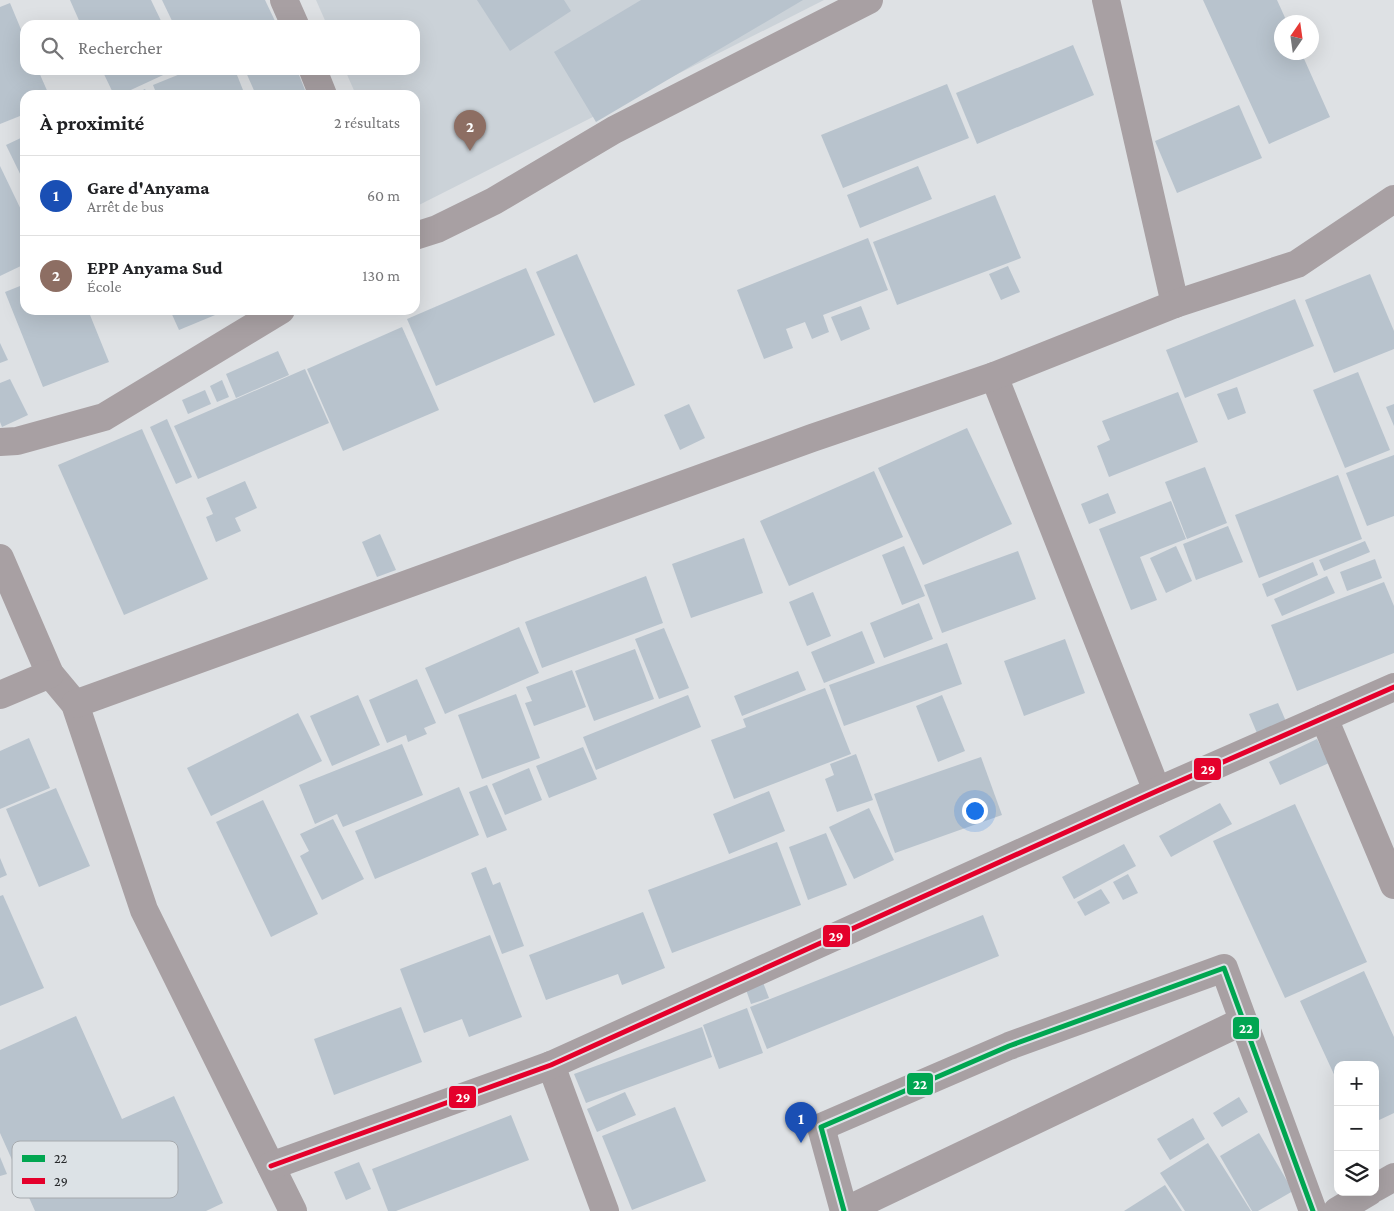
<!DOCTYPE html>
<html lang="fr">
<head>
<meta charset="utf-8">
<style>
	body { margin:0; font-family:"Crimson Pro",serif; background:#f6f6f6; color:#202124 }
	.controls { position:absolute; right:15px; bottom:15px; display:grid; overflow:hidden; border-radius:10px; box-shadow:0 5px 20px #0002 }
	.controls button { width:45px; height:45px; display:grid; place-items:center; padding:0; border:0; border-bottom:1px solid #e0e0e0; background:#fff; color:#202124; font:25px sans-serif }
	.compass { position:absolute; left:1274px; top:15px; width:45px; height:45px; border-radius:50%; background:#fff; box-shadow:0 5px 20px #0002; rotate:13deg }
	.you { position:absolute; left:974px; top:810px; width:18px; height:18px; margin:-12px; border:4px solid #fff; border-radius:50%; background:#1a73e8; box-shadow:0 0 0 8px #1a73e833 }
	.badge { display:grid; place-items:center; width:32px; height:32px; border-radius:50%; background:#67696c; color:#fff; font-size:16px; font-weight:700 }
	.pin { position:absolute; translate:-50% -41px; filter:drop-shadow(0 1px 2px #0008) }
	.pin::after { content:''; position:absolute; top:26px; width:18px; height:15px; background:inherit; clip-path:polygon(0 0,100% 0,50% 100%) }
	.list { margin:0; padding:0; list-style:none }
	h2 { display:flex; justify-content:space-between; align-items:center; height:65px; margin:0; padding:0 20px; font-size:21px }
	h2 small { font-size:16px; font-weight:400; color:#757577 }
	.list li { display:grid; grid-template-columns:32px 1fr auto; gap:15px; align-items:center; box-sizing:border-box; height:80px; padding:0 20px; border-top:1px solid #e0e0e0 }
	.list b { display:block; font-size:19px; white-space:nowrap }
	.list p { margin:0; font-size:16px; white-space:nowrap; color:#757577 }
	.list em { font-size:16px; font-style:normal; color:#757577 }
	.icon { flex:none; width:28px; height:28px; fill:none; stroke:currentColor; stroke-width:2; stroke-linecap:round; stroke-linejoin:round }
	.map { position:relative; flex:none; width:1394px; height:1211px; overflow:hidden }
	.search { position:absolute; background:#fff; box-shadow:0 5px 20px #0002; left:20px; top:20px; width:400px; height:55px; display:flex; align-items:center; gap:12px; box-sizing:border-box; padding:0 18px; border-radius:15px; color:#757577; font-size:19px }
	.panel { position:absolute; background:#fff; box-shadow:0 5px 20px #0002; left:20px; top:90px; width:400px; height:225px; border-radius:15px }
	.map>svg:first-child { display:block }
	.built { fill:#cbd2d8 }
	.building { fill:#b8c3cd }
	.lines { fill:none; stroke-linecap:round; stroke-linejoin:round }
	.minor { stroke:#a8a0a3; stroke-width:28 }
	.primary { stroke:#a8a1a4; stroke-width:28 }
	.bus-1-casing { stroke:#dce2e6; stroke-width:9 }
	.bus-2-casing { stroke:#dce2e6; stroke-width:9 }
	.bus-1 { stroke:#00a651; stroke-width:5 }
	.bus-2 { stroke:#e4002b; stroke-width:5 }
	.key { fill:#dce2e6; stroke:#a6aaae; stroke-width:1 }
	.key-label { font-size:14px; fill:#27292b }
	.line-badge { stroke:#dce2e6; stroke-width:2 }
	.badge-label { font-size:14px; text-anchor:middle; font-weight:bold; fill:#fff }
</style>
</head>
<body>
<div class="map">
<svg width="1394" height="1211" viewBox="0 0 1394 1211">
	<rect width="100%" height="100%" fill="#dee1e4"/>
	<path class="built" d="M316 0H824L415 207V95H356L345 70H415V25H327Z"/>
	<g class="building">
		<path d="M70 0H151L163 25H81Z"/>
		<path d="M162 0H265L275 21 265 25H174Z"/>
		<path d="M477 0H564L571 11 510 51Z"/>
		<path d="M641 0H803L596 122 554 52Z"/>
		<path d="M1203 0H1277L1287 22H1282V52H1301L1330 117 1269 144Z"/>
		<path d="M10 3 25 39V70H38L49 95H25V114L0 124V7Z"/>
		<path d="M1073 45 1094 95 977 144 956 93Z"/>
		<path d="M102 70H174L120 95H114Z"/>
		<path d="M190 70H235L245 95H157L153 85Z"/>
		<path d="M245 70H297L307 95H256Z"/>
		<path d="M947 84 969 138 843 188 821 135Z"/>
		<path d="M145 89 148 95H133Z"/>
		<path d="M1239 105 1262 158 1177 193 1155 141Z"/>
		<path d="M25 136V184L6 145Z"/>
		<path d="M0 166 25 218V264L0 276Z"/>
		<path d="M918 166 932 199 860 228 847 195Z"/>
		<path d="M995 195 1021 258 897 305 873 242Z"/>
		<path d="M868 238 888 290 823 315 829 332 812 339 805 322 786 329 793 348 764 359 737 290Z"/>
		<path d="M577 254 635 385 594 403 536 272Z"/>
		<path d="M1008 266 1020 292 1001 300 989 274Z"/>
		<path d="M526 268 555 335 436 386 407 319Z"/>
		<path d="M1370 274 1394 331V349L1334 373 1305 300Z"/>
		<path d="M25 284V310H88L109 362 43 387 5 292Z"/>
		<path d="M1295 299 1314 346 1185 398 1166 350Z"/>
		<path d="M861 306 870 329 841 341 831 317Z"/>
		<path d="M170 310H218L220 313 179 330Z"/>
		<path d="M402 327 439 410 343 451 307 369Z"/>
		<path d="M0 343 8 360 0 363Z"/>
		<path d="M278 351 289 375 236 398 226 374Z"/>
		<path d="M305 369 329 423 198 479 174 426Z"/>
		<path d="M1358 372 1390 450 1345 468 1313 390Z"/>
		<path d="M10 379 28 415 2 427 0 422V383Z"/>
		<path d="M222 380 229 397 217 402 210 386Z"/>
		<path d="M1237 387 1246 413 1228 420 1217 394Z"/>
		<path d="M205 390 211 404 188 414 182 400Z"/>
		<path d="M1178 392 1198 442 1109 477 1097 446 1110 440 1102 421Z"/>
		<path d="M689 404 705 438 680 450 664 415Z"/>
		<path d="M1394 404V426L1386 407Z"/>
		<path d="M167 419 192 477 176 484 150 427Z"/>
		<path d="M967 428 1012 524 923 565 878 468Z"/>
		<path d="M142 429 208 579 124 615 58 465Z"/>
		<path d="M1394 455V516L1367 526 1346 473Z"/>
		<path d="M1205 467 1227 523 1187 539 1165 482Z"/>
		<path d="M874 471 903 537 789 586 760 521Z"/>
		<path d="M1338 475 1362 539 1259 578 1235 515Z"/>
		<path d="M245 481 257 508 235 518 241 531 216 542 206 517 213 514 206 498Z"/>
		<path d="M1108 493 1116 513 1089 524 1081 504Z"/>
		<path d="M1171 501 1186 539 1140 557 1157 600 1131 610 1099 529Z"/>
		<path d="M1228 526 1243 562 1196 580 1183 544Z"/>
		<path d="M380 534 396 570 377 577 362 542Z"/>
		<path d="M744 538 763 593 691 618 672 564Z"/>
		<path d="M1365 541 1370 552 1324 571 1319 560Z"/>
		<path d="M904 546 925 596 902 605 882 555Z"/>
		<path d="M1176 546 1192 581 1166 593 1150 558Z"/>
		<path d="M1018 551 1036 599 942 633 924 585Z"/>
		<path d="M1375 559 1382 578 1347 591 1340 572Z"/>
		<path d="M1313 562 1318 575 1267 597 1262 584Z"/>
		<path d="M646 576 663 623 542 668 525 622Z"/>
		<path d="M1327 576 1335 593 1282 616 1274 599Z"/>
		<path d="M1384 582 1394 606V653L1297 691 1271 625Z"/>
		<path d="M813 592 831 636 807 646 789 602Z"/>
		<path d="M919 603 933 639 884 658 870 623Z"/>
		<path d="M519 627 539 673 445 714 425 668Z"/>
		<path d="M664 628 689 688 659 699 635 639Z"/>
		<path d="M862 631 875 663 824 683 811 652Z"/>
		<path d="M1065 639 1085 693 1024 716 1004 661Z"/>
		<path d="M947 643 962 684 844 726 829 685Z"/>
		<path d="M635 649 654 699 594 721 575 671Z"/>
		<path d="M572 670 586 707 534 726 525 703 532 701 526 687Z"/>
		<path d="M798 671 806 690 742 716 734 696Z"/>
		<path d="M417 679 436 723 424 728 427 734 408 742 406 735 387 743 369 700Z"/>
		<path d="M825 688 851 754 734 799 711 740 746 727 743 719Z"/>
		<path d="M516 694 540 758 482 779 458 715Z"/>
		<path d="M358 695 380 745 332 766 310 716Z"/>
		<path d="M688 695 701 727 596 770 583 737Z"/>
		<path d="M942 695 965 751 938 762 916 706Z"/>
		<path d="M1278 703 1288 726 1259 738 1249 714Z"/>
		<path d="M298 713 322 761 211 816 187 768Z"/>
		<path d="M29 738 50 788 0 809V751Z"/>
		<path d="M1317 739 1329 763 1280 785 1269 762Z"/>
		<path d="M402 744 423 795 343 827 337 814 315 824 299 785Z"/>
		<path d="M583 747 597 779 549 798 536 766Z"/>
		<path d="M856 754 873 800 837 812 825 779 834 775 830 764Z"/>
		<path d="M981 757 1002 815 895 853 874 794Z"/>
		<path d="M529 768 542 800 505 815 492 784Z"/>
		<path d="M487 785 507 830 487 838 469 792Z"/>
		<path d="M459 787 479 835 375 879 355 831Z"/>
		<path d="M56 788 90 866 39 887 6 809Z"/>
		<path d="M769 791 785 831 729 854 713 814Z"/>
		<path d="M263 800 318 914 271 937 216 822Z"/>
		<path d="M1220 803 1232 824 1171 857 1159 836Z"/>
		<path d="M1295 804 1367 962 1285 998 1213 841Z"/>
		<path d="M869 808 894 860 854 879 829 827Z"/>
		<path d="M333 819 364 879 322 900 300 856 309 851 300 834Z"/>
		<path d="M826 833 847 885 808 900 789 847Z"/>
		<path d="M777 842 801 905 672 953 648 890Z"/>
		<path d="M1124 844 1136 866 1074 899 1062 877Z"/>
		<path d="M0 858 7 875 0 878Z"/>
		<path d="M486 867 493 885 500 882 524 946 502 954 471 873Z"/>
		<path d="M1128 874 1138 893 1123 900 1113 882Z"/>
		<path d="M1101 889 1110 903 1085 916 1077 902Z"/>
		<path d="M3 895 44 988 0 1006V896Z"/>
		<path d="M643 912 665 968 622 985 618 974 546 1000 529 955Z"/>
		<path d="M983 915 999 956 767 1049 750 1007Z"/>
		<path d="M490 935 522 1017 469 1037 462 1019 424 1033 400 969Z"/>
		<path d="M1364 971 1394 1037V1113L1375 1122V1065H1338V1083L1300 1001Z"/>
		<path d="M761 977 769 998 751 1004 744 984Z"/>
		<path d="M401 1007 422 1062 334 1095 314 1039Z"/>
		<path d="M747 1008 763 1053 719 1069 703 1025Z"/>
		<path d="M76 1016 122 1119 174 1096 223 1203 206 1211H35L0 1133V1050Z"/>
		<path d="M702 1027 712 1057 586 1103 574 1074Z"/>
		<path d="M625 1092 636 1115 597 1132 587 1109Z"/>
		<path d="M1239 1097 1248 1112 1222 1127 1213 1113Z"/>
		<path d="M675 1107 706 1181 632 1210 602 1136Z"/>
		<path d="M511 1115 529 1160 396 1211H388L372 1169Z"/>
		<path d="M1193 1118 1205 1139 1170 1160 1157 1139Z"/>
		<path d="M1259 1133 1293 1191 1258 1211H1252L1220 1156Z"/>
		<path d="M1208 1143 1251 1211H1185L1160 1173Z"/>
		<path d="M0 1157 7 1174 0 1176Z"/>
		<path d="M359 1162 371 1189 346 1200 334 1172Z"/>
		<path d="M1165 1185 1182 1211H1124Z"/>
	</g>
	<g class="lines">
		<g class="minor">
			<path d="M284 0 295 25"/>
			<path d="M1106 0 1175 304"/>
			<path d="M313 70 323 95"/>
			<path d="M415 236 437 229 494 201 614 130 869 0"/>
			<path d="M994 376 1157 791"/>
			<path d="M0 442 17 441 104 417 281 310"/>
			<path d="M0 558 50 674 75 704 144 910 293 1211"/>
			<path d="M0 695 50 674"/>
			<path d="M75 704 812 438 994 376 1175 304 1297 264 1394 199"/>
			<path d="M1324 718 1394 885"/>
			<path d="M551 1065 605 1211"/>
			<path d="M271 1166 551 1065 1157 791 1394 687"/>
			<path d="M844 1211 821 1127 1009 1046 1224 968 1313 1211"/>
			<path d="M845 1211 1243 1021"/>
		</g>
		<g class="primary">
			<path d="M1375 1188 1394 1177"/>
			<path d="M1337 1211 1369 1192"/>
		</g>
		<defs>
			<path id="bus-1" d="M844 1211 821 1127 1009 1046 1224 968 1313 1211"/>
			<path id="bus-2" d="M271 1166 551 1065 1157 791 1394 687"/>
		</defs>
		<use href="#bus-1" class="bus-1-casing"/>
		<use href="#bus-2" class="bus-2-casing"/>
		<use href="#bus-1" class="bus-1"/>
		<use href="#bus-2" class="bus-2"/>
	</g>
	<rect x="12" y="1141" width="166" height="57" rx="8" class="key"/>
	<rect x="22" y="1155" width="23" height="7" fill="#00a651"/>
	<rect x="22" y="1178" width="23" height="6" fill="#e4002b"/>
	<g class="key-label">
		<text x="54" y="1163">22</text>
		<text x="54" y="1186">29</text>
	</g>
	<g class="line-badge">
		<rect x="1193" y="757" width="29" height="24" rx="5" fill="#e4002b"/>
		<rect x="822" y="924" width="29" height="24" rx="5" fill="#e4002b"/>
		<rect x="1232" y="1016" width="28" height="24" rx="5" fill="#00a651"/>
		<rect x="906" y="1072" width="28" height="24" rx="5" fill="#00a651"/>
		<rect x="448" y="1085" width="29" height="24" rx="5" fill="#e4002b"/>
	</g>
	<g class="badge-label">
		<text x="1208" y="774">29</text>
		<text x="836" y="941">29</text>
		<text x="1246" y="1033">22</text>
		<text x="920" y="1089">22</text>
		<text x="463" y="1102">29</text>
	</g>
</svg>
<div class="controls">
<button>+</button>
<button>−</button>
<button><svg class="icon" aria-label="layers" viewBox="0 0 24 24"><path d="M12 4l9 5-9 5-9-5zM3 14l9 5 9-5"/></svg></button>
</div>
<svg class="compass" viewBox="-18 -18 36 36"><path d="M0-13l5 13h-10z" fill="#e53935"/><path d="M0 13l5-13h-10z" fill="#757577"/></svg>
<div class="you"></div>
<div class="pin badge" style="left:801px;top:1143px;background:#1a4fb4">1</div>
<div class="pin badge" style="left:470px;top:151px;background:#8d6e63">2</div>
<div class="search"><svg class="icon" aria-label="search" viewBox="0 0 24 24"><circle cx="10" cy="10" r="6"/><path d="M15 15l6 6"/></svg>Rechercher</div>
<section class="panel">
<h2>À proximité<small>2 résultats</small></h2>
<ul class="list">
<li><span class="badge" style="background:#1a4fb4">1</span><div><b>Gare d'Anyama</b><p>Arrêt de bus</p></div><em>60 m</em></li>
<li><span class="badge" style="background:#8d6e63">2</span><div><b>EPP Anyama Sud</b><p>École</p></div><em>130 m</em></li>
</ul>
</section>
</div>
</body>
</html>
